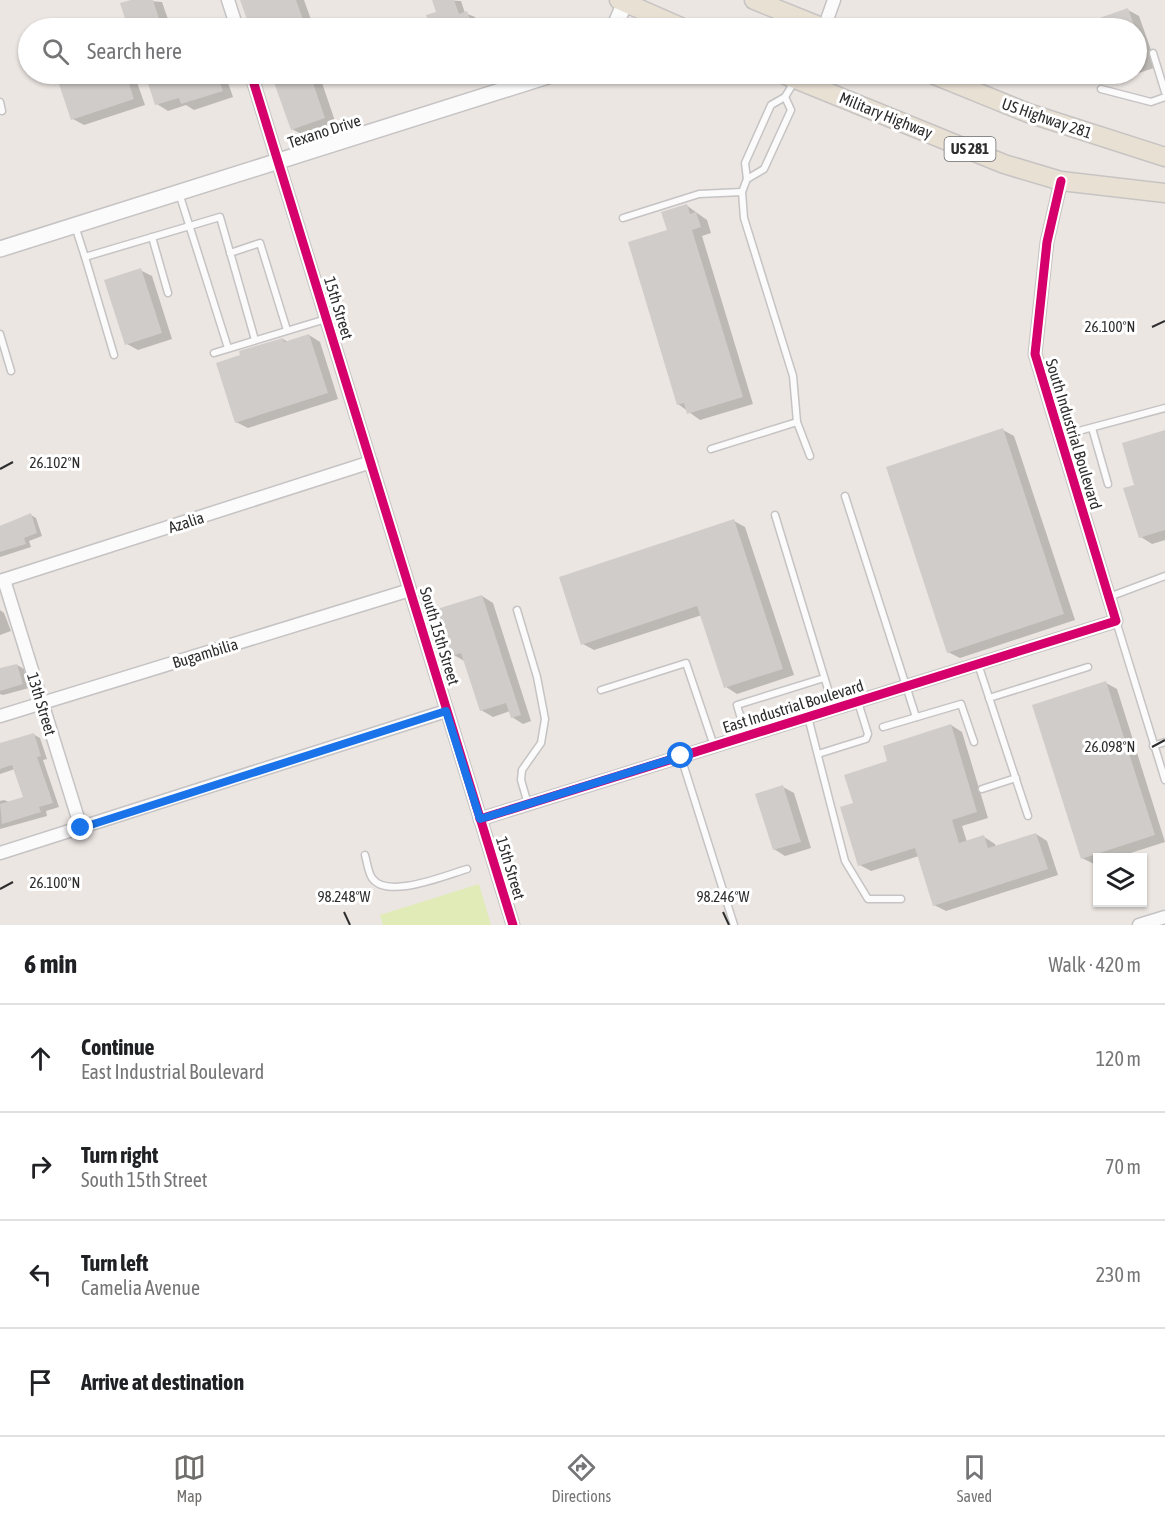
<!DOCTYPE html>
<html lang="en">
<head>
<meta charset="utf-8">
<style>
	body { margin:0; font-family:"Asap Condensed",sans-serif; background:#f6f6f6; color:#202124 }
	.controls { position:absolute; right:18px; bottom:18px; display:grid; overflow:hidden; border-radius:0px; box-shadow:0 2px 4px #0004 }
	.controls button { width:54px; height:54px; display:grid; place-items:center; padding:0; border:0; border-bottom:2px solid #e0e0e0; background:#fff; color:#202124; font:30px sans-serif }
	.stop { position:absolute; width:18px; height:18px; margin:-14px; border:4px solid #1a73e8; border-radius:50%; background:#fff }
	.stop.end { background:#1a73e8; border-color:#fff; box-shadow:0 2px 6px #0008 }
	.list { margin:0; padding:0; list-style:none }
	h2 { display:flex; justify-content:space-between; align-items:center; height:78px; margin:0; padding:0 24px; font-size:26px }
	h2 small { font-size:20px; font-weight:400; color:#757577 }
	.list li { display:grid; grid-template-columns:39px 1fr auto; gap:18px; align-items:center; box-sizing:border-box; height:108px; padding:0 24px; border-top:2px solid #e0e0e0 }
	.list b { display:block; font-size:22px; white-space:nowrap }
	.list p { margin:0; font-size:20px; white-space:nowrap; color:#757577 }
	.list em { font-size:20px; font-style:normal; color:#757577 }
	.icon { flex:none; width:33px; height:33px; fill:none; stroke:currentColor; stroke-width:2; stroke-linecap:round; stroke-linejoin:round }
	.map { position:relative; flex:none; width:1165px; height:925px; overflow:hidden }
	.search { position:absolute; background:#fff; box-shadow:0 2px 4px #0004; left:18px; right:18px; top:18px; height:66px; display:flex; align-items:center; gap:15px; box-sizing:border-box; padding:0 21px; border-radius:33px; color:#757577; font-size:22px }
	.sheet { height:510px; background:#fff }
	nav { display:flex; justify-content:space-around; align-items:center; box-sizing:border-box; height:84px; border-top:2px solid #e0e0e0; background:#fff; font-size:16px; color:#757577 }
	nav a { display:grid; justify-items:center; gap:3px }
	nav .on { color:#706e6c }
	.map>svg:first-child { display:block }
	.pitch { fill:#e1ebb8 }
	.shadow { fill:#0003 }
	.building { fill:#d0ccc9 }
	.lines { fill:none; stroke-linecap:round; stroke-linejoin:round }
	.service-casing { stroke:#c5c3c3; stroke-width:9 }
	.minor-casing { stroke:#c5c3c3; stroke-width:15 }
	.tertiary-casing { stroke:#c5c3c3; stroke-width:18 }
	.primary-casing { stroke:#c6c4c3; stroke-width:21 }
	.service { stroke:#fcfbfb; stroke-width:6 }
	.minor { stroke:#fcfbfb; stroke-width:12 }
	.tertiary { stroke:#fcfbfb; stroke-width:15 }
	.primary { stroke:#e9e0d4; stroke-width:18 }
	.cycleway-casing { stroke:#fff; stroke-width:13 }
	.cycleway { stroke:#d6006c; stroke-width:9 }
	.route { stroke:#1a73e8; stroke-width:8 }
	.ticks { fill:none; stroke:#2d2d2d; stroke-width:2 }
	.labels { text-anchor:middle; stroke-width:6; stroke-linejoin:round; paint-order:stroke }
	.shield { fill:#fff; stroke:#6c6c6c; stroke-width:1.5 }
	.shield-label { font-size:15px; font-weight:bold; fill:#2d2d2d }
	.street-label { font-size:16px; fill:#2d2d2d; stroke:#fff }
	.ticks-label { font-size:15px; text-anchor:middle; fill:#2d2d2d; stroke:#fff; stroke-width:6; stroke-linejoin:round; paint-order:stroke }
</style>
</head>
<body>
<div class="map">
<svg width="1165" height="925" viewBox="0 0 1165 925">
	<rect width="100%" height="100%" fill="#ece6e2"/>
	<path class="pitch" d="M479 884 491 925H383L380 915Z"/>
	<g class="shadow">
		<path d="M136 0 162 2 171 28H130L122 4Z"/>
		<path d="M242 0H304L314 28H252Z"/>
		<path d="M441 0 461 1 465 13 475 17 479 28H432L428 16 438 13Z"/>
		<path d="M1128 10 1139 16 1157 67 1108 83 1097 77 1096 74H1136V28H1081L1080 26Z"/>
		<path d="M74 74H134L145 105 84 125 73 119 59 79Z"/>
		<path d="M146 74H225L233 97 194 110 186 105 168 111 157 104Z"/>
		<path d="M273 74H329L320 77 336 124 303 135 292 129Z"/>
		<path d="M686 205 707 220 711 233 702 236 753 404 700 420 678 404 669 231Z"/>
		<path d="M140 270 152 276 172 339 138 350 127 344Z"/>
		<path d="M309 335 320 342 338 399 248 428 236 422 283 339 288 342Z"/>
		<path d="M1003 430 1014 436 1075 620 960 658 948 652Z"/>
		<path d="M1165 432V540L1152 544 1141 537 1136 486Z"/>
		<path d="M31 515 36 518 42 536 29 541 31 547 0 557V526Z"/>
		<path d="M734 521 745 527 794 675 737 694 726 687 702 615 594 650 583 644Z"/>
		<path d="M482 596 493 603 531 721 523 724 512 717 510 711 493 717 481 710 466 662 454 655Z"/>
		<path d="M0 610 4 613 11 631 0 635Z"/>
		<path d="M17 665 24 669 29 688 3 695 0 694V670Z"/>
		<path d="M1106 683 1117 689 1165 842 1115 858H1098V863L1094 864 1082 858Z"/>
		<path d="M951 725 962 732 988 818 962 826 967 842 984 837 995 844 996 847 1036 834 1047 841 1058 875 946 911 934 905 919 856 871 871 860 865 855 804 889 762Z"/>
		<path d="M33 734 40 738 47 759 43 760 59 807 46 811 47 816 0 829V801L4 800 9 802 25 798 15 769 0 774V745Z"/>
		<path d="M783 787 794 793 811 848 785 856 774 849Z"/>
	</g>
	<g class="building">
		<path d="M131 0H153L162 28H128L120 3Z"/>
		<path d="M240 0H296L306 28H250Z"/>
		<path d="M432 0H454L459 14 467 11 473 28H430L426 15 436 12Z"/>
		<path d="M1128 8 1135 28H1074V27Z"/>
		<path d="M70 74H126L134 99 71 120 57 78Z"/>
		<path d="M145 74H217L223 91 181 104 179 98 155 105Z"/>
		<path d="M271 74H310L325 118 291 130Z"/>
		<path d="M687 204 690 214 696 212 701 227 692 230 743 397 687 414 684 403 677 405 628 242 667 230 661 212Z"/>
		<path d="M141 268 162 333 125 345 104 280Z"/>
		<path d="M309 334 328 393 235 423 216 363 240 355 239 351 283 338 284 342Z"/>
		<path d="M1003 428 1064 614 947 653 886 467Z"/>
		<path d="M1165 430V530L1139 538 1123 488 1134 485 1122 443Z"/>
		<path d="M31 513 37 533 24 538 26 544 0 552V526Z"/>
		<path d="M734 519 783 669 724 688 697 606 581 645 559 577Z"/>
		<path d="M482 595 521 715 511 718 506 703 480 711 461 653 452 656 437 609Z"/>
		<path d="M17 664 23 684 0 691V668Z"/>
		<path d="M1106 681 1155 835 1081 859 1032 705Z"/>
		<path d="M951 724 977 812 952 820 959 843 984 835 988 848 1036 833 1048 869 933 906 915 848 858 866 840 807 853 803 844 775 887 761 883 746Z"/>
		<path d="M34 733 41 756 37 757 53 803 39 807 41 812 2 824 0 804 23 797 12 765 0 769V743Z"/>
		<path d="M783 785 801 842 773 850 755 794Z"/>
	</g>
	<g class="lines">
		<defs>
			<g id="service">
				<path d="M1153 53 1165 92"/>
				<path d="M794 82 785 97 771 105 745 163 747 179 742 192 744 218 793 376 797 422 810 456"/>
				<path d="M1101 89 1151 102 1165 97"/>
				<path d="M0 102 2 111"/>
				<path d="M747 179 764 169 791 110 785 97"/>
				<path d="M179 193 228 348"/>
				<path d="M623 218 699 194 742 192"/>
				<path d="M75 226 85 257"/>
				<path d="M152 237 168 293"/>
				<path d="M230 253 260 243 287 330"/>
				<path d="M0 334 11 371"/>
				<path d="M214 353 326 319"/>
				<path d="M114 355 85 257 220 217 255 340"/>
				<path d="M1092 428 1108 484"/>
				<path d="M1060 436 1165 408"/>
				<path d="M711 449 797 422"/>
				<path d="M845 496 916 717"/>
				<path d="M775 515 834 709"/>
				<path d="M1109 597 1165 576"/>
				<path d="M517 610 537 677 545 719 541 743 522 770 521 780 528 804"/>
				<path d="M1116 621 1165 780"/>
				<path d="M978 664 1028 816"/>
				<path d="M601 690 686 663 714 746"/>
				<path d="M989 698 1088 667"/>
				<path d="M808 717 845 861 868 899H901"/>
				<path d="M883 727 961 704 974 742"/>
				<path d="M746 736 737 705 824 678"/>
				<path d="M1153 746 1165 742"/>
				<path d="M818 754 866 739 868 734 858 702"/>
				<path d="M681 757 734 925"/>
				<path d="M982 789 1016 778"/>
				<path d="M365 855C367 862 368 872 372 878 387 900 446 875 467 869"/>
			</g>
			<g id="minor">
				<path d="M228 0 237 28"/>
				<path d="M824 28 834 0"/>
				<path d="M251 74 513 925"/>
				<path d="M4 580 81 828"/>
				<path d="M0 581 371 462"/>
				<path d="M0 716 410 590"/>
				<path d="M480 819 1116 621 1035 354 1047 242 1061 181"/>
				<path d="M0 853 446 711"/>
				<path d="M1139 925 1165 917"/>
			</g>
			<g id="tertiary">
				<path d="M614 28 626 0"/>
				<path d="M0 249 554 74"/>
			</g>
			<g id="primary">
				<path d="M619 0 683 28"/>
				<path d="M754 0 824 28"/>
				<path d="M783 74 1004 164 1061 181 1165 193"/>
				<path d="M932 74 1028 113 1165 157"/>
			</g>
		</defs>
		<use href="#service" class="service-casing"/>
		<use href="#minor" class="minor-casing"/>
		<use href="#tertiary" class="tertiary-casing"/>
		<use href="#primary" class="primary-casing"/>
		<use href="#service" class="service"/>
		<use href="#minor" class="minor"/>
		<use href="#tertiary" class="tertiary"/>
		<use href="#primary" class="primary"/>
		<defs>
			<g id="cycleway">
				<path d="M251 74 513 925"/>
				<path d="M480 819 1116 621 1035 354 1047 242 1061 181"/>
			</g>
		</defs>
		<use href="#cycleway" class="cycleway-casing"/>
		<use href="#cycleway" class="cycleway"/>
	</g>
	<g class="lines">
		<path class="route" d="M81 828 446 711 480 819 681 756"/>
	</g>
	<path class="ticks" d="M1152 327 1165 321M0 469 13 462M1152 747 1165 740M0 889 13 882M344 912 350 925M723 912 729 925"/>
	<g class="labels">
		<rect class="shield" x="944.5" y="137" width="51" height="24" rx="4.5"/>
		<g class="shield-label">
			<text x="970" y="154">US 281</text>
		</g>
		<g class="street-label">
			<text transform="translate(886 115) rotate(22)" y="6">Military Highway</text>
			<text transform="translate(1047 118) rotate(19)" y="6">US Highway 281</text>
			<text transform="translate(324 131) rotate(-18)" y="6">Texano Drive</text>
			<text transform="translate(339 308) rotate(73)" y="6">15th Street</text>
			<text transform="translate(1074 434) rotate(73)" y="6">South Industrial Boulevard</text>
			<text transform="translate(186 522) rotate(-18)" y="6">Azalia</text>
			<text transform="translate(440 636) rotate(73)" y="6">South 15th Street</text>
			<text transform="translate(205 653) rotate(-17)" y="6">Bugambilia</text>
			<text transform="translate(42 704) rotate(73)" y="6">13th Street</text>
			<text transform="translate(793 706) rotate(-17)" y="6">East Industrial Boulevard</text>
			<text transform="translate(511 868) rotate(73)" y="6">15th Street</text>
		</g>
	</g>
	<g class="ticks-label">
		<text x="1110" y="332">26.100°N</text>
		<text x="55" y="468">26.102°N</text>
		<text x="1110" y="752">26.098°N</text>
		<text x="55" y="888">26.100°N</text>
		<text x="344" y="902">98.248°W</text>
		<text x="723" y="902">98.246°W</text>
	</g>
</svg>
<div class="controls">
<button><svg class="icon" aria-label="layers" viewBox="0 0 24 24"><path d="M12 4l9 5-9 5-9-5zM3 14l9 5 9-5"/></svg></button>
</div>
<div class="stop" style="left:681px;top:756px"></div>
<div class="stop end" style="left:81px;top:828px"></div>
<div class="search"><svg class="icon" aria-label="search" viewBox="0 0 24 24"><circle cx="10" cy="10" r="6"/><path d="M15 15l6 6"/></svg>Search here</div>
</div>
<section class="sheet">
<h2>6 min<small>Walk · 420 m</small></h2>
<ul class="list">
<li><svg class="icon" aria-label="ahead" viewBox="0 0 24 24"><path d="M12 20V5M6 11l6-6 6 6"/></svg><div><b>Continue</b><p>East Industrial Boulevard</p></div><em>120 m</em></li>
<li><svg class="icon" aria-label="right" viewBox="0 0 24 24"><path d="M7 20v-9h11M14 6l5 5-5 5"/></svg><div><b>Turn right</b><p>South 15th Street</p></div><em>70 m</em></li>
<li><svg class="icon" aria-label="left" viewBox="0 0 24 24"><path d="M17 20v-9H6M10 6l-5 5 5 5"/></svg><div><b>Turn left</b><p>Camelia Avenue</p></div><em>230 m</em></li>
<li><svg class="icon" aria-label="arrive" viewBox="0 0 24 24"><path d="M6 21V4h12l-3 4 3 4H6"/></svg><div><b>Arrive at destination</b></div></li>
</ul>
</section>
<nav>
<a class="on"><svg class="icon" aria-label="map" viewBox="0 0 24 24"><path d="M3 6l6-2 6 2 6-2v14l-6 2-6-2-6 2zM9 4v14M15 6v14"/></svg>Map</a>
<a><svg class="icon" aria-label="directions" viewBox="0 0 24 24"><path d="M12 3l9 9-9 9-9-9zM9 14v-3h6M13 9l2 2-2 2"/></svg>Directions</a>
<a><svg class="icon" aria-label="saved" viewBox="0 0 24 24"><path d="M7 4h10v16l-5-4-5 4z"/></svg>Saved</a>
</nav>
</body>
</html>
